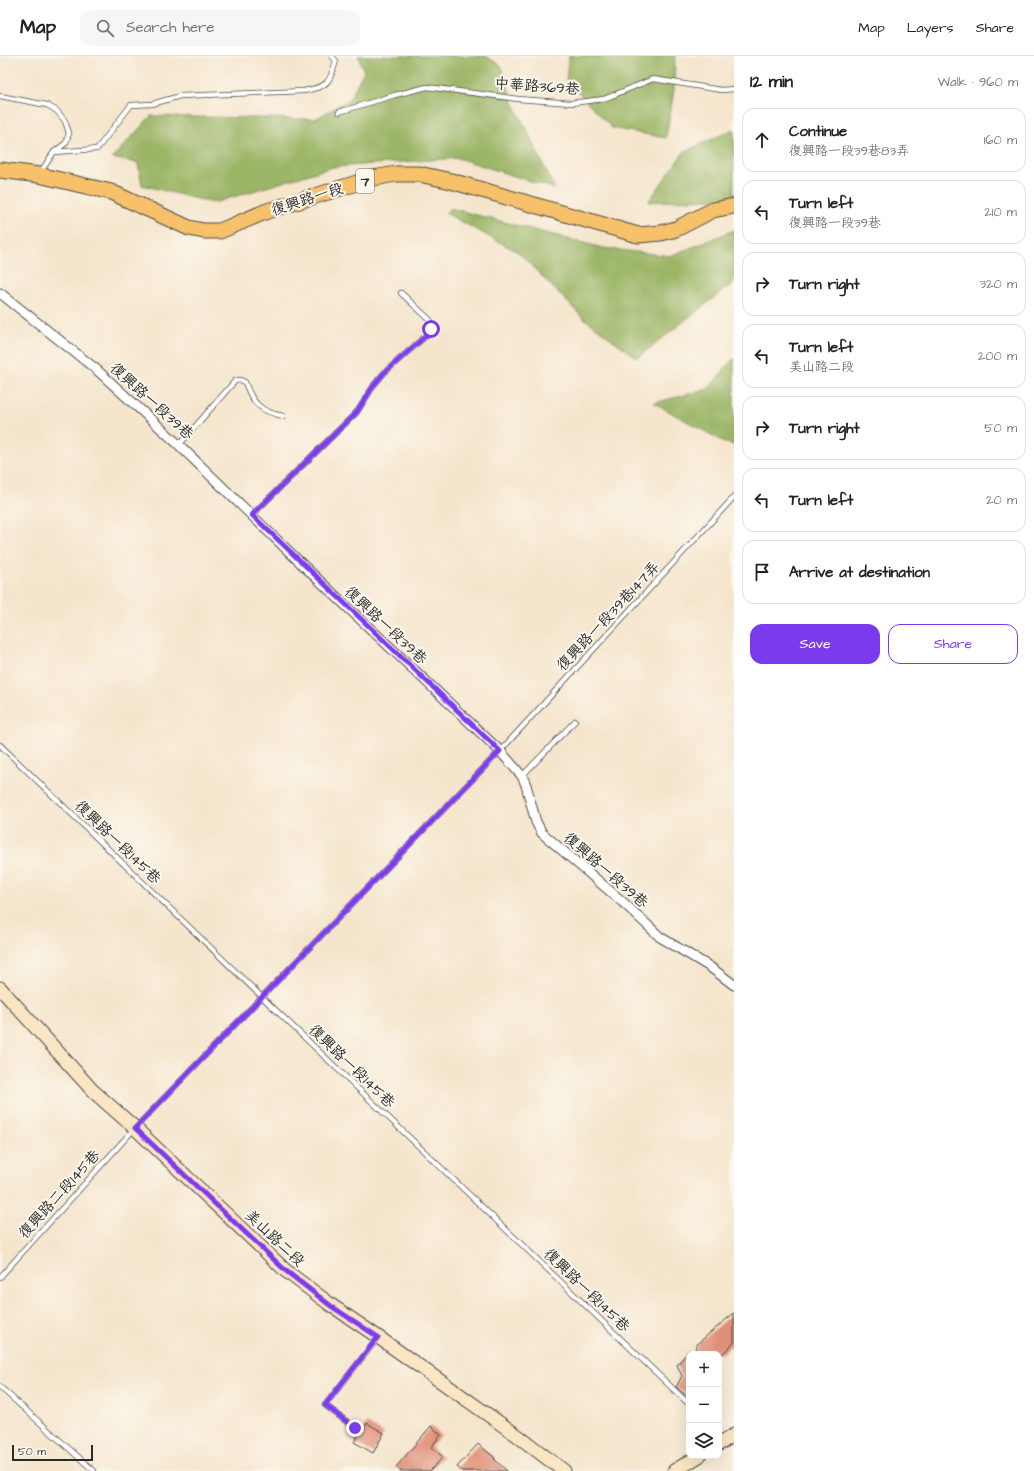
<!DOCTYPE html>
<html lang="en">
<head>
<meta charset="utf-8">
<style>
	body { margin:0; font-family:"Architects Daughter","LXGW WenKai TC",sans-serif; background:#f6f6f6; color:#222 }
	.controls { position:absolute; right:12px; bottom:12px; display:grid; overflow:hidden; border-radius:8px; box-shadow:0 4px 16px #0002 }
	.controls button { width:36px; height:36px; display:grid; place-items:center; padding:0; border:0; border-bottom:1px solid #e0e0e0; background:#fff; color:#222; font:20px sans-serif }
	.scale { position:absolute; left:12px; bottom:10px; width:81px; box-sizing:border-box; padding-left:4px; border:2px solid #2b2b2b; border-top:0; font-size:11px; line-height:14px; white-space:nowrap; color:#2b2b2b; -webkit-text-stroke:3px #fbf7ec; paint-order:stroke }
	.stop { position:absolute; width:12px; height:12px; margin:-9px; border:3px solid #7c3aed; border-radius:50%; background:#fff }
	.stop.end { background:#7c3aed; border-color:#fff; box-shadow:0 1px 4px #0008 }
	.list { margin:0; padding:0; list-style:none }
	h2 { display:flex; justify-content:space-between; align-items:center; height:52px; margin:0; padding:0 16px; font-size:17px }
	h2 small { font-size:13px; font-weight:400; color:#767676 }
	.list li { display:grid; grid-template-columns:26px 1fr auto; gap:12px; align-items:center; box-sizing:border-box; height:64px; margin:0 8px 8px; padding:0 8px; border:1px solid #e0e0e0; border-radius:12px }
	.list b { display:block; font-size:15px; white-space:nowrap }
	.list p { margin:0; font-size:13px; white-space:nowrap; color:#767676 }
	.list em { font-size:13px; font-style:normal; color:#767676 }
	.actions { display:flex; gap:8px; padding:12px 16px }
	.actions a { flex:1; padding:9px 0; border:1px solid #7c3aed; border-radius:12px; text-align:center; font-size:14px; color:#7c3aed }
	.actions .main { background:#7c3aed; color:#fff }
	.icon { flex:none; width:22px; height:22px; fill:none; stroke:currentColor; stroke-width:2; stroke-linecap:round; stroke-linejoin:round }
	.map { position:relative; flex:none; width:734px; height:1415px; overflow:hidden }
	header { display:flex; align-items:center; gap:24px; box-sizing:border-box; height:56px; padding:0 20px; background:#fff; border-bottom:1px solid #e0e0e0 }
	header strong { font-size:19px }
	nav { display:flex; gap:22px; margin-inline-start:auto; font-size:14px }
	.search { width:280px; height:36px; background:#f6f6f6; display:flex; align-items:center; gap:10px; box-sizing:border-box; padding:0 14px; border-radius:12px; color:#767676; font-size:15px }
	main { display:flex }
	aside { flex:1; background:#fff }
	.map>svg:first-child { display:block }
	.forest { fill:#9cb667; stroke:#647049 }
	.building { fill:#e08f77 }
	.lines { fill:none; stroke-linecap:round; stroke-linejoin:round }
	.lane-casing { stroke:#494743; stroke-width:6 }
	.street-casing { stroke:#494743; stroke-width:11 }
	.secondary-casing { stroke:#494743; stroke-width:15 }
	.primary-casing { stroke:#494743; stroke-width:17 }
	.lane { stroke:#fff; stroke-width:4.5 }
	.street { stroke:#fff; stroke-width:9 }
	.secondary { stroke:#fbe6c4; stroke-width:13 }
	.primary { stroke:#f6c16b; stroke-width:15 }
	.route { stroke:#7c3aed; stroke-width:5 }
	.labels { text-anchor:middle; stroke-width:4; stroke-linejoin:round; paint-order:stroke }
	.shield { fill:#fbf7ec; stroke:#696865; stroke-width:1 }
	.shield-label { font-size:14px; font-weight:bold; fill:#2b2b2b }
	.street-label { font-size:15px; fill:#2b2b2b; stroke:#fbf7ec }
</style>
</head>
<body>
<header>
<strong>Map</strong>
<div class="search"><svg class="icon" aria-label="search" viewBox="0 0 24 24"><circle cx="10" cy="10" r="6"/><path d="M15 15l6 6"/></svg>Search here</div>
<nav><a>Map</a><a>Layers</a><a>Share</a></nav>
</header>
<main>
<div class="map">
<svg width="734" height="1415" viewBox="0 0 734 1415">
	<rect width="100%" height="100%" fill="#fbf7ec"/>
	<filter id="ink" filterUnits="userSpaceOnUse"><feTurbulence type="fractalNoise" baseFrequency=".025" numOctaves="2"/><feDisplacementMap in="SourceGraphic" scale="8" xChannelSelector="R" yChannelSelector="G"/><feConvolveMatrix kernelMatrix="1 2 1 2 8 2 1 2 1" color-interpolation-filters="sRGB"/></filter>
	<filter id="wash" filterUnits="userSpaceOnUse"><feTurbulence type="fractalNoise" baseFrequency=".012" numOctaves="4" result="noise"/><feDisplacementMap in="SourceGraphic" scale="16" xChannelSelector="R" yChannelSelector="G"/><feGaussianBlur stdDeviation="0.9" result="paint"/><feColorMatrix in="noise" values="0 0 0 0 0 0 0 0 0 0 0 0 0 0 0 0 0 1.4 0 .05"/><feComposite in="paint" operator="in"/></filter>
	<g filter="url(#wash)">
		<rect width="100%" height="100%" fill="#f5e5cc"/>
		<g class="forest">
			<path d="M358 0H486L501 10 512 44 555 133 458 102 333 111 213 147 142 129 138 107 112 102 151 60 315 63 349 44 364 15Z"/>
			<path d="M569 0H675L674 34 666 82 612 72 566 23Z"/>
			<path d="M734 73V142L648 146 684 96Z"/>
			<path d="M450 152 603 192 670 200 734 174V226L637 302 582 261 518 196 445 157Z"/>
			<path d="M734 302V389L726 387 654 347 708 333Z"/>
		</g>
		<g id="blocks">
			<g class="building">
				<path d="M734 1257V1287L722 1298H693L698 1287Z"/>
				<path d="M689 1295V1342L676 1331 682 1320 677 1309Z"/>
				<path d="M367 1367 384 1377 373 1397 354 1386Z"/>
				<path d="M431 1370 441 1379 431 1391 443 1401 430 1415H401L396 1411Z"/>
				<path d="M478 1388 495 1402 494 1403 507 1415H462L457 1411Z"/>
			</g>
		</g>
	</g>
	<g filter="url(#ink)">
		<use href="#blocks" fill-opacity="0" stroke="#494743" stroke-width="1"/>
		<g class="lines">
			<defs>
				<g id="lane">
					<path d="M0 40 47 49 57 55 65 65 69 77 66 87 54 96 40 117"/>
					<path d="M339 56 395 39 427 31 518 43 571 47 604 43 653 23 721 34 734 33"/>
					<path d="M54 96 97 93 131 49 152 48 180 40 304 35C328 30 329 28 336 5L332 0"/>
					<path d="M179 389 235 325 240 324 245 326C252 347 261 356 283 360"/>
					<path d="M252 459 357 356 374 329 384 317 429 277 433 269 430 264 401 237"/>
					<path d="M0 689 262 941 689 1348"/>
					<path d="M522 720 575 665"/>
					<path d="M0 1221 135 1072 500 695 734 441"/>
					<path d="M0 1331 94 1415"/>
					<path d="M355 1372 325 1349 377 1283"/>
				</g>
				<path id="street" d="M0 237 97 314 179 389 306 512 500 695 522 720 526 729 536 766 542 777 625 848 660 881 710 911 734 929"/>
				<g id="secondary">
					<path d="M0 932 93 1035 135 1072 286 1215 331 1249 378 1281 518 1380 564 1415"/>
					<path d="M719 1388 734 1379"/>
					<path d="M674 1415 699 1400"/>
				</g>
				<path id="primary" d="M0 114 39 119 111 136 189 172 204 175H220L267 155 373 122 396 118H419L451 125 638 179 661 177 676 173 713 154 734 150"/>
			</defs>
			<use href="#lane" class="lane-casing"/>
			<use href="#street" class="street-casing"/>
			<use href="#secondary" class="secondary-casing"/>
			<use href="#primary" class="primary-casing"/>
			<use href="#lane" class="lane"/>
			<use href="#street" class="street"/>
			<use href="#secondary" class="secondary"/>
			<use href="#primary" class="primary"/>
		</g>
	</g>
	<g class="lines" filter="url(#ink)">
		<path class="route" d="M355 1372 325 1349 378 1281 331 1250 286 1215 135 1072 500 695 252 459 357 356 374 329 384 317 429 277 431 273"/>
	</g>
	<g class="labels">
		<rect class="shield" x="356" y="113" width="18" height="24" rx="3"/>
		<g class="shield-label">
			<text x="365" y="130">7</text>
		</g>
		<g class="street-label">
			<text transform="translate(537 30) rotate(4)" y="5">中華路369巷</text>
			<text transform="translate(307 143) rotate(-18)" y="5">復興路一段</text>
			<text transform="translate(152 345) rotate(42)" y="5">復興路一段39巷</text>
			<text transform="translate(608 560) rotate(-47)" y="5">復興路一段39巷147弄</text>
			<text transform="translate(386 569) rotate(43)" y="5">復興路一段39巷</text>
			<text transform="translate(118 786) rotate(44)" y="5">復興路一段145巷</text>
			<text transform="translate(606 814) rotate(41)" y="5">復興路一段39巷</text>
			<text transform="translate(352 1010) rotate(44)" y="5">復興路一段145巷</text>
			<text transform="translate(59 1138) rotate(-48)" y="5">復興路二段145巷</text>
			<text transform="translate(275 1182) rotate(43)" y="5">美山路二段</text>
			<text transform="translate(587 1234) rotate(44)" y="5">復興路一段145巷</text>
		</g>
	</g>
</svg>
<div class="controls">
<button>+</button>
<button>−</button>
<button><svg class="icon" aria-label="layers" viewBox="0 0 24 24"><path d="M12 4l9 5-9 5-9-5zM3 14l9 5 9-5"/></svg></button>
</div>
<div class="scale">50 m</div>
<div class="stop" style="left:431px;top:273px"></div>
<div class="stop end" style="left:355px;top:1372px"></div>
</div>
<aside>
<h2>12 min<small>Walk · 960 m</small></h2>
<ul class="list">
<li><svg class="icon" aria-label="ahead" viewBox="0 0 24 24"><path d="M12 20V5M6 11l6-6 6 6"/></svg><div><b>Continue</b><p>復興路一段39巷83弄</p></div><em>160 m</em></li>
<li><svg class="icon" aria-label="left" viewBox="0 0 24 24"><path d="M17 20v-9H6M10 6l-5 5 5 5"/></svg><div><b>Turn left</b><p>復興路一段39巷</p></div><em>210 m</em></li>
<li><svg class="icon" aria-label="right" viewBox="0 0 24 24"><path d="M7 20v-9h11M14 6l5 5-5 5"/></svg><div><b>Turn right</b></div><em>320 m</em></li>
<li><svg class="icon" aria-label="left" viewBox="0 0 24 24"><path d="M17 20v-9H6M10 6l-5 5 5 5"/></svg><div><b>Turn left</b><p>美山路二段</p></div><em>200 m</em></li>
<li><svg class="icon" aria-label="right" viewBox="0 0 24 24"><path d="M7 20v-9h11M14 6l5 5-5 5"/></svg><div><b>Turn right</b></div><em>50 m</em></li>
<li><svg class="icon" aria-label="left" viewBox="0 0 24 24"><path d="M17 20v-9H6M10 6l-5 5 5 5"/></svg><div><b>Turn left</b></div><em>20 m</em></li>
<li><svg class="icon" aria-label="arrive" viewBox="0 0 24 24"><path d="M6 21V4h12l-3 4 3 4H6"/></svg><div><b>Arrive at destination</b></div></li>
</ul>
<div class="actions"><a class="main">Save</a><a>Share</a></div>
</aside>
</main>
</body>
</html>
